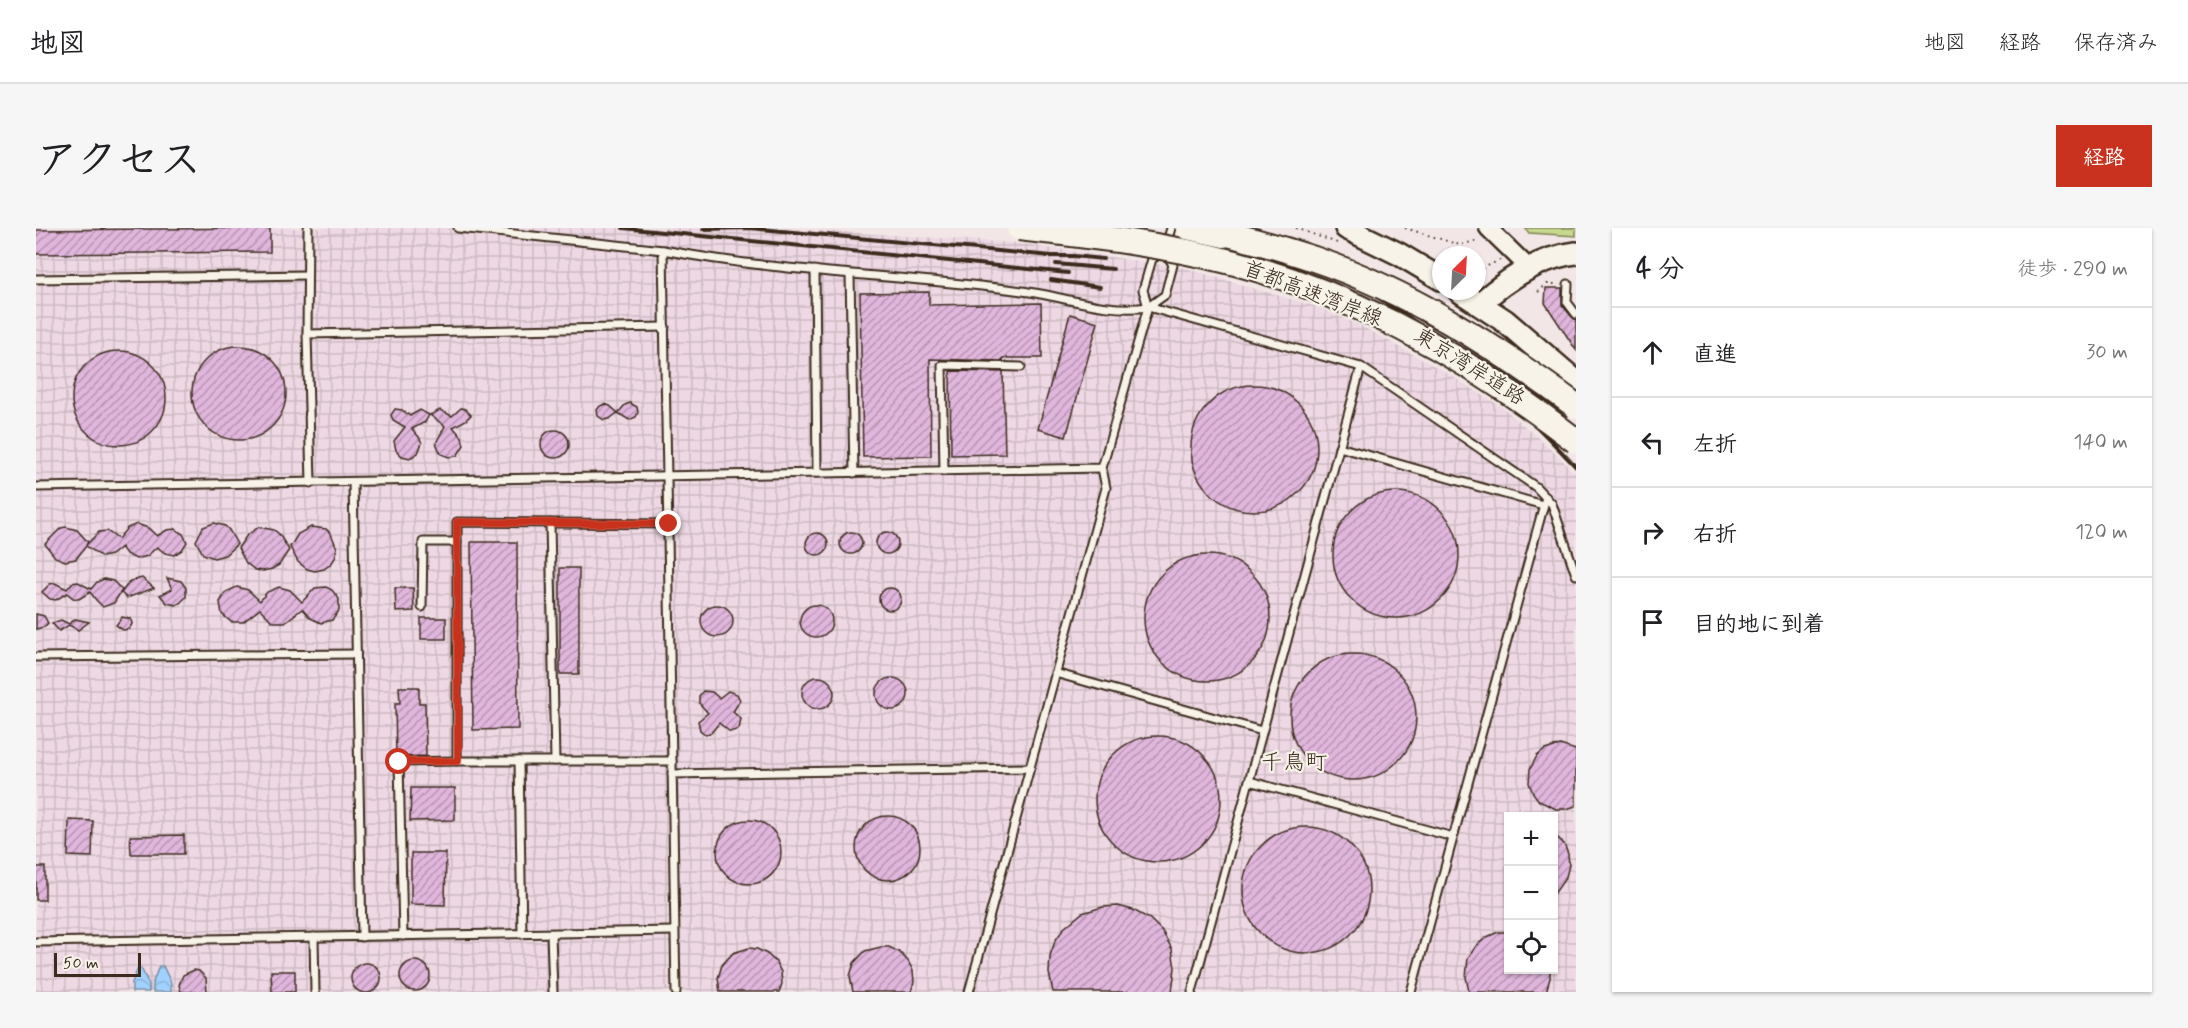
<!DOCTYPE html>
<html lang="ja">
<head>
<meta charset="utf-8">
<style>
	body { margin:0; font-family:Mynerve,"Klee One",sans-serif; background:#f6f6f6; color:#202124 }
	.controls { position:absolute; right:18px; bottom:18px; display:grid; overflow:hidden; border-radius:0px; box-shadow:0 2px 4px #0004 }
	.controls button { width:54px; height:54px; display:grid; place-items:center; padding:0; border:0; border-bottom:2px solid #e0e0e0; background:#fff; color:#202124; font:30px sans-serif }
	.compass { position:absolute; left:1396px; top:18px; width:54px; height:54px; border-radius:50%; background:#fff; box-shadow:0 2px 4px #0004; rotate:24deg }
	.scale { position:absolute; left:18px; bottom:15px; width:87px; box-sizing:border-box; padding-left:6px; border:3px solid #3b2a1e; border-top:0; font-size:16px; line-height:21px; white-space:nowrap; color:#3b2a1e; -webkit-text-stroke:4px #f7f3e8; paint-order:stroke }
	.stop { position:absolute; width:18px; height:18px; margin:-14px; border:4px solid #c8321e; border-radius:50%; background:#fff }
	.stop.end { background:#c8321e; border-color:#fff; box-shadow:0 2px 6px #0008 }
	.list { margin:0; padding:0; list-style:none }
	h2 { display:flex; justify-content:space-between; align-items:center; height:78px; margin:0; padding:0 24px; font-size:26px }
	h2 small { font-size:20px; font-weight:400; color:#757577 }
	.list li { display:grid; grid-template-columns:39px 1fr auto; gap:18px; align-items:center; box-sizing:border-box; height:90px; padding:0 24px; border-top:2px solid #e0e0e0 }
	.list b { display:block; font-size:22px; white-space:nowrap }
	.list em { font-size:20px; font-style:normal; color:#757577 }
	.icon { flex:none; width:33px; height:33px; fill:none; stroke:currentColor; stroke-width:2; stroke-linecap:round; stroke-linejoin:round }
	.map { position:relative; flex:none; width:1540px; height:764px; overflow:hidden; border-radius:0px }
	header { display:flex; align-items:center; gap:36px; box-sizing:border-box; height:84px; padding:0 30px; background:#fff; border-bottom:2px solid #e0e0e0 }
	header strong { font-size:28px }
	nav { display:flex; gap:33px; margin-inline-start:auto; font-size:21px }
	.intro { display:flex; align-items:center; justify-content:space-between; box-sizing:border-box; height:144px; padding:0 36px }
	h1 { margin:0; font-size:42px }
	.button { padding:15px 27px; border-radius:0px; background:#c8321e; color:#fff; font-size:21px; font-weight:700 }
	main { display:flex; gap:36px; padding:0 36px }
	aside { flex:1; background:#fff; border-radius:0px; box-shadow:0 2px 4px #0004 }
	.map>svg:first-child { display:block }
	.industrial { fill:url(#industrial-grid); fill-rule:evenodd }
	.green { fill:#c7d98d; stroke:#818256; stroke-width:1.5 }
	.water { fill:url(#water-waves); stroke:#788ea4; stroke-width:1.5 }
	.building { fill:url(#building-hatch); stroke:#3b2a1e; stroke-width:1.5 }
	.lines { fill:none; stroke-linecap:round; stroke-linejoin:round }
	.service-casing { stroke:#3b2a1e; stroke-width:11 }
	.tertiary-casing { stroke:#3b2a1e; stroke-width:21 }
	.primary-casing { stroke:#3b2a1e; stroke-width:26 }
	.trunk-casing { stroke:#3b2a1e; stroke-width:27 }
	.path { stroke:#3b2a1e; stroke-width:2; stroke-dasharray:1.5 4.5; stroke-linecap:butt }
	.service { stroke:#f7f3e8; stroke-width:7 }
	.tertiary { stroke:#f7f3e8; stroke-width:16 }
	.primary { stroke:#f7f3e8; stroke-width:21 }
	.trunk { stroke:#f7f3e8; stroke-width:22 }
	.rail { stroke:#3b2a1e; stroke-width:4 }
	.trunk-bridge-casing { stroke:#3b2a1e; stroke-width:27; stroke-linecap:butt }
	.motorway-bridge-casing { stroke:#3b2a1e; stroke-width:28; stroke-linecap:butt }
	.trunk-bridge { stroke:#f7f3e8; stroke-width:22 }
	.motorway-bridge { stroke:#f7f3e8; stroke-width:24 }
	.route { stroke:#c8321e; stroke-width:8 }
	.labels { text-anchor:middle; stroke-width:4.5; stroke-linejoin:round; paint-order:stroke }
	.street-label { font-size:21px; fill:#3b2a1e; stroke:#f7f3e8 }
	.neighbourhood-label { font-size:22px; fill:#3b2a1e; stroke:#f7f3e8 }
</style>
</head>
<body>
<header>
<strong>地図</strong>
<nav><a>地図</a><a>経路</a><a>保存済み</a></nav>
</header>
<div class="intro"><h1>アクセス</h1><a class="button">経路</a></div>
<main>
<div class="map">
<svg width="1540" height="764" viewBox="0 0 1540 764">
	<defs>
		<pattern id="industrial-grid" width="8" height="8" patternUnits="userSpaceOnUse" patternTransform="scale(1.5)"><rect width="8" height="8" fill="#edd8e3"/><path d="M0 4h8M4 0v8" fill="none" stroke="#ccbac2"/></pattern>
		<pattern id="water-waves" width="16" height="10" patternUnits="userSpaceOnUse" patternTransform="scale(1.5)"><rect width="16" height="10" fill="#a1d1fe"/><path d="M0 5q4-4 8 0t8 0" fill="none" stroke="#8cb4d9"/></pattern>
		<pattern id="building-hatch" width="6" height="6" patternUnits="userSpaceOnUse" patternTransform="scale(1.5)"><rect width="6" height="6" fill="#e0b6dc"/><path d="M-1 1l2-2M0 6l6-6M5 7l2-2" fill="none" stroke="#b794b2"/></pattern>
	</defs>
	<rect width="100%" height="100%" fill="#f2e7e6"/>
	<filter id="ink" filterUnits="userSpaceOnUse"><feTurbulence type="fractalNoise" baseFrequency=".0167" numOctaves="2"/><feDisplacementMap in="SourceGraphic" scale="12" xChannelSelector="R" yChannelSelector="G"/><feConvolveMatrix kernelMatrix="1 2 1 2 8 2 1 2 1" color-interpolation-filters="sRGB"/></filter>
	<g filter="url(#ink)">
		<path class="industrial" d="M0 0H743L980 15 1149 40 1278 78 1327 99 1404 141 1466 179 1514 220 1540 246V764H0ZM1472 588H1518V742H1472Z"/>
		<path class="green" d="M1489 0H1540V8L1493 5Z"/>
		<g class="water">
			<path d="M123 738H127L135 755V764H117V754Z"/>
			<path d="M102 740H105L113 757V764H96V755Z"/>
		</g>
		<g class="building">
			<path d="M234 0V24L0 26V2Z"/>
			<path d="M1510 60H1526V77L1536 89 1540 92V122L1509 75Z"/>
			<path d="M893 64V77L1005 75 1006 130H967V133L894 131 895 228 827 229 824 65Z"/>
			<path d="M1034 86 1062 94 1030 209 1002 201Z"/>
			<circle cx="203" cy="165" r="47"/>
			<circle cx="83" cy="170" r="47"/>
			<path d="M914 143 967 144 969 226 915 227Z"/>
			<circle cx="1218" cy="220" r="63"/>
			<path d="M594 175 601 179 602 184 600 189 593 192 582 185 589 177Z"/>
			<path d="M569 176 574 178 582 185 573 191 568 192 562 188 561 182 564 178Z"/>
			<path d="M425 180 429 181 435 187 430 192 417 199 426 209 428 217 421 228 413 229 405 226 400 215 409 198 394 187 404 182 416 188Z"/>
			<path d="M359 181 366 182 374 188 384 182 393 187 389 194 376 201 383 209 386 215 382 225 374 230 366 228 360 222 358 213 369 199 357 192 355 187Z"/>
			<circle cx="519" cy="216" r="14"/>
			<circle cx="1360" cy="327" r="63"/>
			<path d="M178 295 189 298 193 302 201 316 189 327 178 330 167 326 160 313 167 299Z"/>
			<path d="M101 296 112 300 121 308 131 302 139 301 147 306 151 314 146 322 138 327 129 325 121 319 111 328 100 331 90 326 85 319 75 327 66 329 50 318 40 331 29 333 19 329 9 316 25 300 30 299 41 302 52 314 50 317 63 304 71 303 82 311 91 300Z"/>
			<path d="M223 299 238 302 243 306 253 322 243 337 236 341 227 343 219 342 210 335 202 320 211 307Z"/>
			<path d="M275 299 290 301 295 306 301 320 299 330 295 336 288 341 279 343 271 341 262 334 254 319 262 306Z"/>
			<circle cx="815" cy="315" r="11"/>
			<circle cx="851" cy="315" r="11"/>
			<circle cx="781" cy="316" r="11"/>
			<path d="M435 314H481L482 501 437 502Z"/>
			<circle cx="1171" cy="390" r="63"/>
			<rect x="524" y="340" width="19" height="106"/>
			<path d="M106 350 118 360 91 370 85 365 94 353Z"/>
			<path d="M131 350 145 353 150 360V369L144 375 140 377 131 375 124 367 136 361Z"/>
			<path d="M68 351 77 353 86 362 78 375 67 379 60 372 54 364 43 371 37 370 31 365 20 372 14 371 6 364 14 356 19 355 31 361 36 355 42 354 55 361 61 354Z"/>
			<path d="M201 359 212 362 224 373 231 364 243 359 254 362 266 374 279 360 290 359 296 362 303 371V383L296 392 285 395 274 390 266 381 249 394H237L224 381 207 394H195L186 386 184 374 190 364Z"/>
			<circle cx="854" cy="371" r="11"/>
			<path d="M359 360H377L378 383 360 384Z"/>
			<circle cx="681" cy="393" r="16"/>
			<circle cx="780" cy="393" r="16"/>
			<path d="M0 386 8 388 12 395 8 399 0 401Z"/>
			<path d="M86 389 95 391 96 396 93 401 87 402 80 397Z"/>
			<rect x="385" y="390" width="25" height="21"/>
			<path d="M39 391 53 394 42 402 33 397 23 403 16 395 25 392 33 396Z"/>
			<circle cx="1317" cy="489" r="63"/>
			<circle cx="782" cy="465" r="16"/>
			<circle cx="856" cy="466" r="16"/>
			<path d="M363 459H383V475H389L390 528 360 529 359 475H364Z"/>
			<path d="M667 463 676 464 683 470 692 463 701 466 704 472 697 484 705 491 703 501 694 504 683 495 675 505 669 506 664 502 662 493 672 485 663 475V468Z"/>
			<circle cx="1122" cy="571" r="63"/>
			<path d="M1524 517 1540 522V578L1530 581H1520L1503 573 1497 565 1493 555 1494 541 1501 528 1509 522Z"/>
			<path d="M375 560H419V592L374 593Z"/>
			<circle cx="852" cy="620" r="32"/>
			<path d="M33 592 57 593 56 629 32 628Z"/>
			<circle cx="713" cy="624" r="32"/>
			<circle cx="1270" cy="662" r="63"/>
			<path d="M1518 606 1528 616 1532 626 1533 637 1530 649 1518 666Z"/>
			<path d="M148 607V626H95L94 608Z"/>
			<path d="M375 625H410L409 677 375 676Z"/>
			<rect x="0" y="639" width="9" height="33"/>
			<path d="M1082 678 1097 682 1114 691 1126 703 1136 721 1139 740 1136 764H1017L1013 745 1014 728 1019 713 1028 700 1046 685 1067 679Z"/>
			<path d="M1462 704H1473V741H1514V750L1510 764H1433L1430 749 1432 730 1440 718 1451 709Z"/>
			<path d="M845 719H853L863 724 872 733 877 743 878 754 875 764H817L814 748 818 735 829 723Z"/>
			<path d="M713 720 721 721 731 726 740 734 745 744 746 756 743 764H684L682 750 686 737 697 725Z"/>
			<circle cx="379" cy="748" r="15"/>
			<circle cx="330" cy="750" r="15"/>
			<path d="M158 742 163 743 170 750 171 764H145L143 757 147 747Z"/>
			<path d="M235 743H259V764H236Z"/>
		</g>
		<g class="lines">
			<defs>
				<g id="service">
					<path d="M272 0 271 106 275 255"/>
					<path d="M422 0 627 22 640 764"/>
					<path d="M1131 14 1135 0"/>
					<path d="M627 22C745 45 866 47 986 63 1027 68 1070 85 1112 79L1325 139 1500 259 1516 276 1540 347"/>
					<path d="M779 42 781 245"/>
					<path d="M814 47 818 245"/>
					<path d="M0 51 271 47"/>
					<path d="M1532 56 1531 74 1540 86"/>
					<path d="M1112 79 1129 67 1137 37 1131 27"/>
					<path d="M271 106 629 99"/>
					<path d="M1303 219 1507 277"/>
					<path d="M908 243 906 137 985 139"/>
					<path d="M317 254 326 709"/>
					<path d="M0 259 1066 240 1112 79 1107 62 1116 31 1124 26"/>
					<path d="M514 295 519 533"/>
					<path d="M633 296 421 294V533H636"/>
					<path d="M386 379 387 314H421"/>
					<path d="M0 429 320 426"/>
					<path d="M1019 445 1226 503"/>
					<path d="M483 533 486 706"/>
					<path d="M636 546 994 540"/>
					<path d="M1213 553 1417 609"/>
					<path d="M515 706 517 764"/>
					<path d="M367 708 363 534 421 533"/>
					<path d="M278 709 279 764"/>
					<path d="M0 714 638 703"/>
					<path d="M933 764 1070 260 1066 240"/>
					<path d="M1156 764 1325 139"/>
					<path d="M1375 764 1510 269"/>
				</g>
				<path id="tertiary" d="M1452 0 1494 41"/>
				<g id="primary">
					<path d="M1310 0 1363 26 1405 51"/>
					<path d="M1423 63 1443 76C1469 53 1504 29 1540 25"/>
				</g>
				<path id="trunk" d="M1443 76 1469 93 1540 154"/>
			</defs>
			<use href="#service" class="service-casing"/>
			<use href="#tertiary" class="tertiary-casing"/>
			<use href="#primary" class="primary-casing"/>
			<use href="#trunk" class="trunk-casing"/>
			<g class="path">
				<path d="M1260 0 1304 16"/>
				<path d="M1369 0 1424 17 1443 12"/>
				<path d="M1410 27 1414 20"/>
				<path d="M1441 43 1466 31"/>
				<path d="M1502 64 1511 56H1523"/>
			</g>
			<use href="#service" class="service"/>
			<use href="#tertiary" class="tertiary"/>
			<use href="#primary" class="primary"/>
			<use href="#trunk" class="trunk"/>
			<g class="rail">
				<path d="M587 0 1032 45"/>
				<path d="M1203 0C1254 23 1306 46 1354 77 1423 121 1484 179 1540 239"/>
				<path d="M667 1 713 0 1016 28"/>
				<path d="M1011 28H1038L1067 31"/>
				<path d="M1020 36 1077 41"/>
				<path d="M1015 52 1064 59"/>
			</g>
			<defs>
				<path id="trunk-bridge" d="M1151 0 1188 8"/>
				<g id="motorway-bridge">
					<path d="M983 0C1055 8 1128 16 1199 35 1325 68 1438 134 1540 213"/>
					<path d="M1169 0C1205 9 1242 19 1278 31 1373 63 1460 119 1540 178"/>
				</g>
			</defs>
			<use href="#trunk-bridge" class="trunk-bridge-casing"/>
			<use href="#motorway-bridge" class="motorway-bridge-casing"/>
			<use href="#trunk-bridge" class="trunk-bridge"/>
			<use href="#motorway-bridge" class="motorway-bridge"/>
		</g>
	</g>
	<g class="lines" filter="url(#ink)">
		<path class="route" d="M363 534 422 533 421 294 633 296"/>
	</g>
	<g class="labels">
		<g class="street-label">
			<text transform="translate(1277 65) rotate(21)" y="7">首都高速湾岸線</text>
			<text transform="translate(1434 138) rotate(32)" y="7">東京湾岸道路</text>
		</g>
		<g class="neighbourhood-label">
			<text x="1258" y="541">千鳥町</text>
		</g>
	</g>
</svg>
<div class="controls">
<button>+</button>
<button>−</button>
<button><svg class="icon" aria-label="locate" viewBox="0 0 24 24"><circle cx="12" cy="12" r="6"/><path d="M12 2v4M12 18v4M2 12h4M18 12h4"/></svg></button>
</div>
<svg class="compass" viewBox="-18 -18 36 36"><path d="M0-13l5 13h-10z" fill="#e53935"/><path d="M0 13l5-13h-10z" fill="#757577"/></svg>
<div class="scale">50 m</div>
<div class="stop" style="left:363px;top:534px"></div>
<div class="stop end" style="left:633px;top:296px"></div>
</div>
<aside>
<h2>4 分<small>徒歩 · 290 m</small></h2>
<ul class="list">
<li><svg class="icon" aria-label="ahead" viewBox="0 0 24 24"><path d="M12 20V5M6 11l6-6 6 6"/></svg><div><b>直進</b></div><em>30 m</em></li>
<li><svg class="icon" aria-label="left" viewBox="0 0 24 24"><path d="M17 20v-9H6M10 6l-5 5 5 5"/></svg><div><b>左折</b></div><em>140 m</em></li>
<li><svg class="icon" aria-label="right" viewBox="0 0 24 24"><path d="M7 20v-9h11M14 6l5 5-5 5"/></svg><div><b>右折</b></div><em>120 m</em></li>
<li><svg class="icon" aria-label="arrive" viewBox="0 0 24 24"><path d="M6 21V4h12l-3 4 3 4H6"/></svg><div><b>目的地に到着</b></div></li>
</ul>
</aside>
</main>
</body>
</html>
